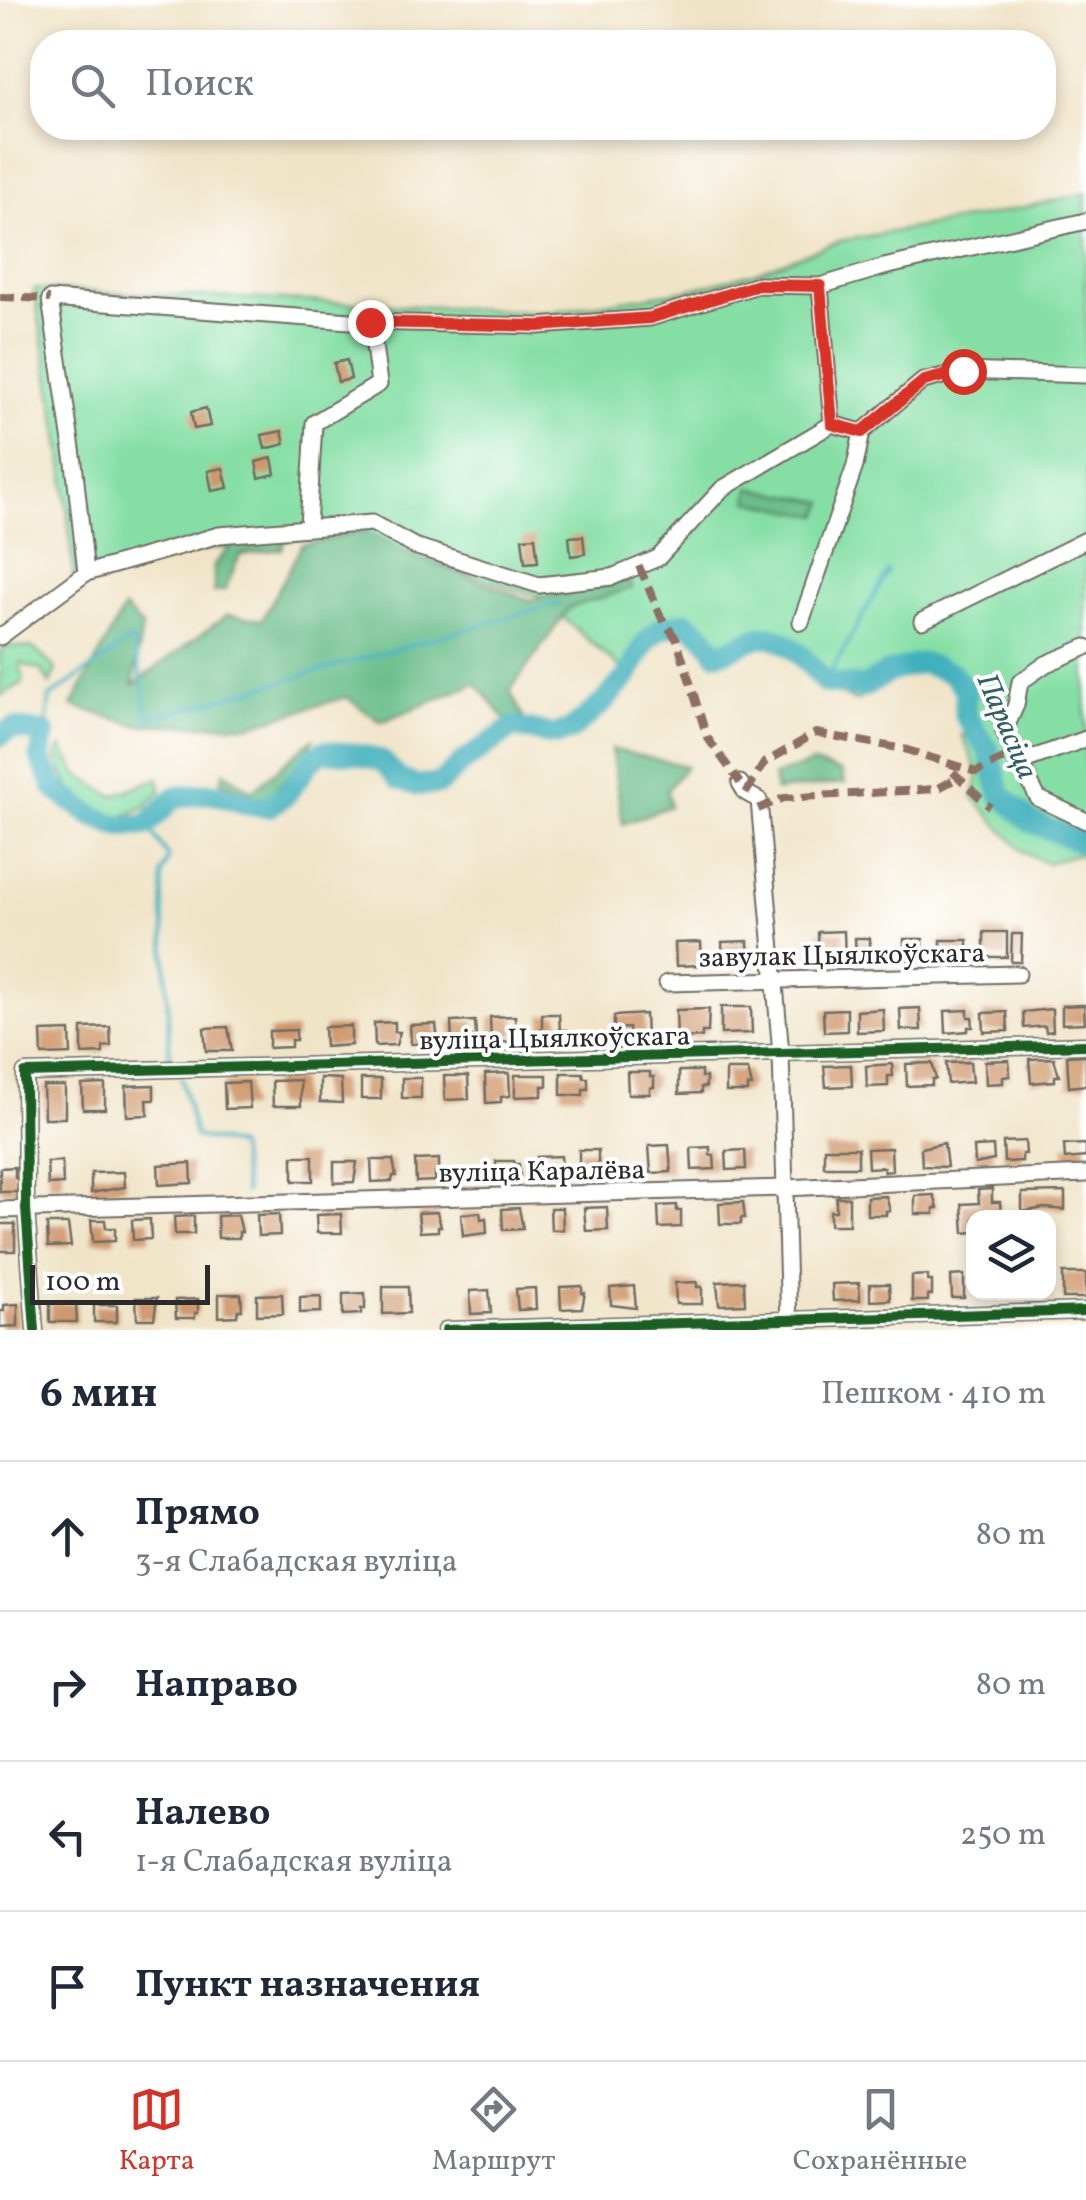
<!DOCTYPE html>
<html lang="ru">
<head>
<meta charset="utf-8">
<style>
	body { margin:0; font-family:Vollkorn,serif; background:#f2f2f3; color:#1f2937 }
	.controls { position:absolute; right:30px; bottom:30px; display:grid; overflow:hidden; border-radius:20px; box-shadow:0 5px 15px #0003 }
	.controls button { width:90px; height:90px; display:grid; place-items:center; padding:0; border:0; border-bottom:2px solid #e0e1e3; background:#fff; color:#1f2937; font:50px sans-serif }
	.scale { position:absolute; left:30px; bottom:25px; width:180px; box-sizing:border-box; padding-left:10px; border:5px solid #2b2b2b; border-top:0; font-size:28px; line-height:35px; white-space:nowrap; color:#2b2b2b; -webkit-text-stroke:8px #fff; paint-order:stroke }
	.stop { position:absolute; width:30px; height:30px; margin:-22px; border:8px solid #d93025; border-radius:50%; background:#fff }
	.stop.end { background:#d93025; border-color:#fff; box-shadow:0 2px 10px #0008 }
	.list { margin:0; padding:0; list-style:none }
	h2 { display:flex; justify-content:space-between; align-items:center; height:130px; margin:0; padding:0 40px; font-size:42px }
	h2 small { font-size:32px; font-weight:400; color:#747a83 }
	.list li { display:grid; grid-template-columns:65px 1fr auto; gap:30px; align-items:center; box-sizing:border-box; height:150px; padding:0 40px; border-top:2px solid #e0e1e3 }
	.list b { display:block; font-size:38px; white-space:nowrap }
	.list p { margin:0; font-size:32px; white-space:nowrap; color:#747a83 }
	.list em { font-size:32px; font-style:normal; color:#747a83 }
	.icon { flex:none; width:55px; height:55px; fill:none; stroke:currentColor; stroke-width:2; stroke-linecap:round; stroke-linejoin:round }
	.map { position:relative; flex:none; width:1086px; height:1330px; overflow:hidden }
	.search { position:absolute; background:#fff; box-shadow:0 5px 15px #0003; left:30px; right:30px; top:30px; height:110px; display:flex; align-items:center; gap:25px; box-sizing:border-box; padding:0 35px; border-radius:40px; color:#747a83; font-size:38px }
	.sheet { height:730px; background:#fff }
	nav { display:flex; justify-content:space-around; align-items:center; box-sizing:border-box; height:140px; border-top:2px solid #e0e1e3; background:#fff; font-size:28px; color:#747a83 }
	nav a { display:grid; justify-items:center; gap:5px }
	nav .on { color:#d93025 }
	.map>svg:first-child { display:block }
	.green { fill:#85dfa5; stroke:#588568; stroke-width:2.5 }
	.forest { fill:#6cbe8a; stroke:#4c745a; stroke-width:2.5 }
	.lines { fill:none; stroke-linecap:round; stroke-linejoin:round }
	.stream { stroke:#40b0bc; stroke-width:4 }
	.river { stroke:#40b0bc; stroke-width:22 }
	.building { fill:#cf976b }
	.minor-casing { stroke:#706c62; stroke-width:19 }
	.minor { stroke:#fff; stroke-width:15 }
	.quiet { stroke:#8d6e63; stroke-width:8; stroke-dasharray:15 8; stroke-linecap:butt }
	.cycleway-casing { stroke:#fff; stroke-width:16 }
	.cycleway { stroke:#1b5e20; stroke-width:10 }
	.route { stroke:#d93025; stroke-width:12 }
	.labels { text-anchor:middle; stroke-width:8; stroke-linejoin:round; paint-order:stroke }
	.street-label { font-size:28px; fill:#2b2b2b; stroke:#fff }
	.water-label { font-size:30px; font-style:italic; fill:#336065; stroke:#fff }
</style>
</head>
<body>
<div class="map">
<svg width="1086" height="1330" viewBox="0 0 1086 1330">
	<rect width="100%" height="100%" fill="#fff"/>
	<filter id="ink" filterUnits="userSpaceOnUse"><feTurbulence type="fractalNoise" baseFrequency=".01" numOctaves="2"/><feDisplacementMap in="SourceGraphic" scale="20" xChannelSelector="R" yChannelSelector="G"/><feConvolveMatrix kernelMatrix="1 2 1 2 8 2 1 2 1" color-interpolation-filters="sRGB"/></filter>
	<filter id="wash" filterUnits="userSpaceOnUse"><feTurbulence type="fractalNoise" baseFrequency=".0048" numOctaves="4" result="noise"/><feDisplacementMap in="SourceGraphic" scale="40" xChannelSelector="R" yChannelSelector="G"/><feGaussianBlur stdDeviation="2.25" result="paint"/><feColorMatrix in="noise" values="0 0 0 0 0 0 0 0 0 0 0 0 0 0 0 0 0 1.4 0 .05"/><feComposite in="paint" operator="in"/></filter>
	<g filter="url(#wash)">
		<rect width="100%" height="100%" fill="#f0e4c7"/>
		<g class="green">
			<path d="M1086 193V855L1076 854 1047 863 1022 851 973 797 979 774 962 735 980 739 964 714 966 691 954 676 929 665 896 677 856 701C843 695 823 690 812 681 794 667 793 632 761 637 745 639 733 652 716 653L703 635 685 622C650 632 645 644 628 675L539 596 416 557 364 531 174 553 75 589 62 454 34 289 549 312 688 290 754 273 839 241 990 215Z"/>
			<path d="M5 646 33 648 56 669 50 684 41 670 20 663 24 682 0 696V653Z"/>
			<path d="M62 747 78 775 113 796 159 778 161 792 145 807 120 818C76 800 71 800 56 754Z"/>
		</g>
		<g class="forest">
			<path d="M750 488 825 502 819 516 748 501Z"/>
			<path d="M364 531 416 557 530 600 628 581 632 588 569 608 510 691 523 717 508 723 476 683 381 722 346 697 251 725H136L72 706 124 608 142 627 133 685 227 615 262 620 302 545Z"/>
			<path d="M286 534 282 549 240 555 225 590 214 592V565L237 539Z"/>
			<path d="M313 739 310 751 266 801 220 782 224 772 252 791Z"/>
			<path d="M611 749 686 766 667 790 670 806 623 824Z"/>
			<path d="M813 763 842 772 845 783 776 791 773 776Z"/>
		</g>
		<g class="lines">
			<g class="stream">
				<path d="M825 683 888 571"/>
				<path d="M45 733 50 697 133 639 149 719 559 603"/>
				<path d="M147 825 169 857 162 874 170 1063"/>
				<path d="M181 1078 195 1136 238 1146 245 1193"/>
			</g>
			<path class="river" d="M0 736 13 728 45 733 40 757 55 789 92 816 121 827 147 825 175 797 211 793 250 805 268 807 286 795 308 764 323 751 358 754 382 761 399 779 416 785 439 784 462 763 513 727 555 735 571 730 604 702 628 675 646 642 660 629 685 622 703 635 716 653C733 652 746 639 761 637 787 634 811 666 825 683L864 687 889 672 922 663 952 673 966 691 964 714 989 751 1000 794 1031 822 1086 844"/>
		</g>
		<g id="blocks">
			<g class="building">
				<path d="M347 360 351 379 338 382 334 363Z"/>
				<path d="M206 408 210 426 194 429 191 412Z"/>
				<path d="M282 431 285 444 265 449 262 435Z"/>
				<path d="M272 458 275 474 259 478 256 462Z"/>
				<path d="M223 468 228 488 212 491 208 471Z"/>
				<path d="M583 536 585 554 571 556 569 537Z"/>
				<path d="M535 537 538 562 525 563 522 538Z"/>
				<path d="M844 931 845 962 819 963 818 932Z"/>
				<rect x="984" y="932" width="23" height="25"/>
				<path d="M1012 934H1022L1021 962H1011Z"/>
				<path d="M855 938H870V958H856Z"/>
				<rect x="904" y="939" width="19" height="21"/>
				<rect x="941" y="940" width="27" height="24"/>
				<path d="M748 941 749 963 723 965 722 942Z"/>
				<path d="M701 942 702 965 676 966 675 943Z"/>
				<path d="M1084 1005 1085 1023 1062 1024V1006Z"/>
				<path d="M721 1007H751L752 1033 721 1034Z"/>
				<path d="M920 1008 921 1030H901L900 1009Z"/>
				<path d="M709 1009 708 1032H702V1037L677 1038 676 1010Z"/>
				<path d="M847 1009V1031L824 1032 823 1010Z"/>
				<path d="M883 1009 884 1031 857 1032V1011Z"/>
				<path d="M1052 1009 1053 1031 1046 1032 1045 1026 1024 1028 1023 1012Z"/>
				<path d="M968 1010V1017H972L973 1027H968V1031L946 1033 945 1011Z"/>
				<path d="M1007 1012 1008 1031 984 1032 983 1013Z"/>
				<path d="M542 1014H559L560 1030H568L569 1042 542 1041Z"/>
				<path d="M645 1014 646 1038 630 1039 629 1028 614 1029V1016Z"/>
				<path d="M515 1016 516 1035H510V1042L491 1043 490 1017Z"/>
				<path d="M475 1021 476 1037H470V1043L452 1045 451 1022Z"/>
				<path d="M395 1022V1032H400L396 1045 375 1046 374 1023Z"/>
				<path d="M436 1024 438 1043 411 1044 410 1025Z"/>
				<path d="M351 1026V1045L325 1047 324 1027Z"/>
				<path d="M110 1027 111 1046 103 1047V1053L82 1054V1028Z"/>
				<path d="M228 1027 232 1051H206L204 1028Z"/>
				<path d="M296 1030V1040H291V1047L269 1048V1031Z"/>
				<path d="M70 1031 71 1054 42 1055 41 1032Z"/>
				<path d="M1086 1055V1085L1069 1087 1067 1056Z"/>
				<path d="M1054 1058 1059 1076H1055V1081L1031 1083 1029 1059Z"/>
				<path d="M1009 1060 1010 1076 1003 1077V1083L986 1084 985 1061Z"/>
				<path d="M970 1062 972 1082 948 1084 946 1063Z"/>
				<path d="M932 1063 936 1079H932V1085L907 1086 906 1064Z"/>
				<path d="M892 1064 893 1076H888V1086L867 1087 866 1066Z"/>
				<path d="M851 1065 852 1086 826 1087 824 1066Z"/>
				<path d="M726 1070H748L752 1086H748V1092H726Z"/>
				<path d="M679 1071H701V1077H706V1087H701V1093L679 1094Z"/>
				<path d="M627 1072H650V1077H654V1087L650 1088V1094H628Z"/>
				<path d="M509 1073 510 1096 501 1097V1102L486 1103 485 1074Z"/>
				<path d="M561 1073H583L584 1078H588V1089H583V1095H561Z"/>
				<path d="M515 1075H547V1086H542V1096L515 1097Z"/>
				<path d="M444 1076H468L469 1099 445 1100Z"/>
				<path d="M320 1078 341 1079 342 1103 320 1102Z"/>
				<rect x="402" y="1078" width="19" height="20"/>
				<rect x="361" y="1079" width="20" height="20"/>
				<path d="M300 1080 301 1106H273L272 1081Z"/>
				<path d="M248 1082 250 1108 225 1109 224 1083Z"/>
				<path d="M105 1084V1109H83L82 1085Z"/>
				<path d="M154 1085V1100H147L148 1115 127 1116 126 1086Z"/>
				<path d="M43 1086H65V1118H44Z"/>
				<path d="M1025 1141 1026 1154H1022V1161L1004 1162 1003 1142Z"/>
				<path d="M944 1143 947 1167 922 1166 921 1148Z"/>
				<path d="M1086 1144V1157L1065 1159 1064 1145Z"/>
				<path d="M669 1145 671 1172 651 1173 649 1146Z"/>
				<path d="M993 1146 994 1160 975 1164 974 1147Z"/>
				<path d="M710 1147V1155H714L715 1169 692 1170 691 1148Z"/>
				<rect x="824" y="1148" width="34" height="19"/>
				<path d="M891 1148 892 1171 884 1172V1167L868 1168 867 1149Z"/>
				<path d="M579 1150H598V1174L579 1175Z"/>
				<path d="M745 1150 746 1169 727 1170 726 1151Z"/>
				<rect x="293" y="1156" width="20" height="25"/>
				<path d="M561 1156 562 1168 556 1169V1175H537V1157Z"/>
				<path d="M439 1159V1173H435V1181L416 1182 415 1160Z"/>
				<path d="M371 1160H393L396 1176H393L392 1181 372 1182Z"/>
				<path d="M62 1161 63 1184 48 1185 47 1162Z"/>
				<path d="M496 1161H514L515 1164H519L520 1177H497Z"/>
				<path d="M334 1162H357L354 1182 334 1183Z"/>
				<path d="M191 1163 192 1183 159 1185 158 1165Z"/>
				<path d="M15 1167V1178H20L17 1192H0V1168Z"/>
				<path d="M124 1172 125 1187 91 1193V1173Z"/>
				<path d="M992 1189V1202H1000L1001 1213 979 1214V1218H974V1232L964 1233 962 1204 979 1203 978 1190Z"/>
				<path d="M1065 1192V1210L1044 1208 1022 1212V1193Z"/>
				<path d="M934 1195 938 1208H934V1214H915V1196Z"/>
				<path d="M886 1196 890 1211H886V1215H867V1197Z"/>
				<path d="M836 1197H849V1225H830V1211H836Z"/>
				<path d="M743 1202 745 1218H741V1224H720L719 1203Z"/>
				<path d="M677 1205V1211H681V1227L659 1228 658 1206Z"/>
				<path d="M607 1207 608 1230 586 1231 584 1208Z"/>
				<path d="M519 1208 523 1229 503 1230 502 1209Z"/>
				<path d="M550 1208H562L563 1230H551Z"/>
				<path d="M437 1212 441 1226H438V1231L420 1232 418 1213Z"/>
				<path d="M480 1212 481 1219 486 1218 487 1233 463 1236 461 1214Z"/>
				<path d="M279 1214 280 1235 258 1236 257 1215Z"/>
				<path d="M341 1214 342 1233H317L316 1215Z"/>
				<path d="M238 1215 242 1232H239V1238H218L217 1216Z"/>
				<path d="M194 1216V1234H175L174 1217Z"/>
				<path d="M150 1219 151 1239 133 1240 132 1220Z"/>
				<path d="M91 1220H105L106 1228H115V1241L93 1242Z"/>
				<rect x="0" y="1224" width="15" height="27"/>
				<path d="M47 1224H68L71 1246 48 1247Z"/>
				<rect x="1063" y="1273" width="23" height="25"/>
				<path d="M928 1275V1281H932V1295H928V1301H912V1276Z"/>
				<path d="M964 1275V1298H952L951 1276Z"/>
				<path d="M744 1281 745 1304 719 1305 717 1282Z"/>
				<path d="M697 1282V1287H702V1304H676L675 1283Z"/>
				<path d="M859 1283 860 1300 833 1301 832 1284Z"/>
				<path d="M870 1284H889L890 1300 870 1301Z"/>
				<path d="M582 1286V1293H585L582 1308 561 1309 560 1287Z"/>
				<path d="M634 1286 636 1308 611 1305 610 1288Z"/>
				<path d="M383 1287H408L409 1313 383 1314Z"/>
				<path d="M535 1288 536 1309 518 1310 516 1289Z"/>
				<path d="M489 1290 491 1313 471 1314 470 1291Z"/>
				<path d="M365 1293V1309H361V1314L343 1315V1294Z"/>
				<path d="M219 1294H241L242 1310H238L237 1316 219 1317Z"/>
				<path d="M282 1294 283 1314 257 1315V1295Z"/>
				<path d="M321 1296V1312L300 1313V1297Z"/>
				<path d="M136 1298H157L154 1319H137Z"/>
				<path d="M198 1299V1313H195V1318H176L175 1300Z"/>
				<path d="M50 1303H76L77 1322H50Z"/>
				<path d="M18 1304V1326L0 1327V1311H4V1305Z"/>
				<rect x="94" y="1305" width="23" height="17"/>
			</g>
		</g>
	</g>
	<g filter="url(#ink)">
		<use href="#blocks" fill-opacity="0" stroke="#706c62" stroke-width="2.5"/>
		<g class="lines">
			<defs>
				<g id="minor">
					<path d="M820 286 832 424"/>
					<path d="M862 432 923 381 963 371 1086 375"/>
					<path d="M308 527 314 423 379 384 371 322"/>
					<path d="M86 573 74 463 50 299 364 322 538 326 650 318 758 285 820 286 884 267 1086 221"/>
					<path d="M922 621 1086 540"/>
					<path d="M801 622 855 466 862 432"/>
					<path d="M0 637 86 573 219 535 372 523 414 546 539 585 612 577 658 558 722 489 832 424 862 432"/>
					<path d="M1086 647 1046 664 1020 682 1016 705 1004 732 1038 798 1086 821"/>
					<path d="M1018 763 1086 739"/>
					<path d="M740 783 746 793 759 800 781 1054 789 1326"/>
					<path d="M667 983 1018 974"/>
					<path d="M0 1210 785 1188 1086 1174"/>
					<path d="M35 1330 26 1208 25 1073 1086 1045"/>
					<path d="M446 1330 1086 1311"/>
				</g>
			</defs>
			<use href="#minor" class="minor-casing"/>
			<use href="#minor" class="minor"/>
			<g class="quiet">
				<path d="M0 297 50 299"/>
				<path d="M639 566 661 617 677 640 707 737 740 783"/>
				<path d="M953 772 990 807"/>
				<path d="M746 793 764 763 816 733 904 749 976 772 1003 759 1018 763"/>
				<path d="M758 809 784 798 937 789 959 777"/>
			</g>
			<defs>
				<g id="cycleway">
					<path d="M35 1330 26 1208 25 1073 1086 1045"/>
					<path d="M446 1330 1086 1311"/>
				</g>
			</defs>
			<use href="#cycleway" class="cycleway-casing"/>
			<use href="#cycleway" class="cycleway"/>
		</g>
	</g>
	<g class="lines" filter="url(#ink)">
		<path class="route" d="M370 322 538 326 650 318 758 285 820 286 832 424 862 432 924 381 963 371"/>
	</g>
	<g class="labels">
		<g class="street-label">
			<text transform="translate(842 954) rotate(-1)" y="10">завулак Цыялкоўскага</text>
			<text transform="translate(555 1037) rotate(-1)" y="10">вуліца Цыялкоўскага</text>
			<text transform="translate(542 1170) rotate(-1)" y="10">вуліца Каралёва</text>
		</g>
		<g class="water-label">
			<text transform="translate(1008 726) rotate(67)" y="10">Парасіца</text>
		</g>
	</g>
</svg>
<div class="controls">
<button><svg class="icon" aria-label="layers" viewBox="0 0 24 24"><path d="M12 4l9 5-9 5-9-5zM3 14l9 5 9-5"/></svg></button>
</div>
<div class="scale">100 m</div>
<div class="stop" style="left:963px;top:371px"></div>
<div class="stop end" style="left:370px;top:322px"></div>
<div class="search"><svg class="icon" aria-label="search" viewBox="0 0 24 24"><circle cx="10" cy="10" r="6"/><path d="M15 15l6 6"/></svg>Поиск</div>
</div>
<section class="sheet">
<h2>6 мин<small>Пешком · 410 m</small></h2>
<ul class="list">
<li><svg class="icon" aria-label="ahead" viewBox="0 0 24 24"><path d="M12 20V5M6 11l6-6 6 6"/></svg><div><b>Прямо</b><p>3-я Слабадская вуліца</p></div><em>80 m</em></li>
<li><svg class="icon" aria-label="right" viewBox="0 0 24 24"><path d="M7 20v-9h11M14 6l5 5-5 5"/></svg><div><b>Направо</b></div><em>80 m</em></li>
<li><svg class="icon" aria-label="left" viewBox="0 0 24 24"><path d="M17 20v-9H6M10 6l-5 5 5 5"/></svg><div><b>Налево</b><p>1-я Слабадская вуліца</p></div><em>250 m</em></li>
<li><svg class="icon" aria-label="arrive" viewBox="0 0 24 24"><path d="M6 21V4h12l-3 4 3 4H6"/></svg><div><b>Пункт назначения</b></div></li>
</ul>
</section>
<nav>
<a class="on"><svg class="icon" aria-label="map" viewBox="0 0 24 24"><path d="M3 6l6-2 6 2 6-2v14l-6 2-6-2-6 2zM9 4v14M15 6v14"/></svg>Карта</a>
<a><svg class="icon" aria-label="directions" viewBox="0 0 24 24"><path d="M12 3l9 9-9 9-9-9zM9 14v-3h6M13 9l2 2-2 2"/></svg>Маршрут</a>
<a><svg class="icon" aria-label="saved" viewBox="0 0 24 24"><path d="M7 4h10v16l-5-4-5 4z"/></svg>Сохранённые</a>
</nav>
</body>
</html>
